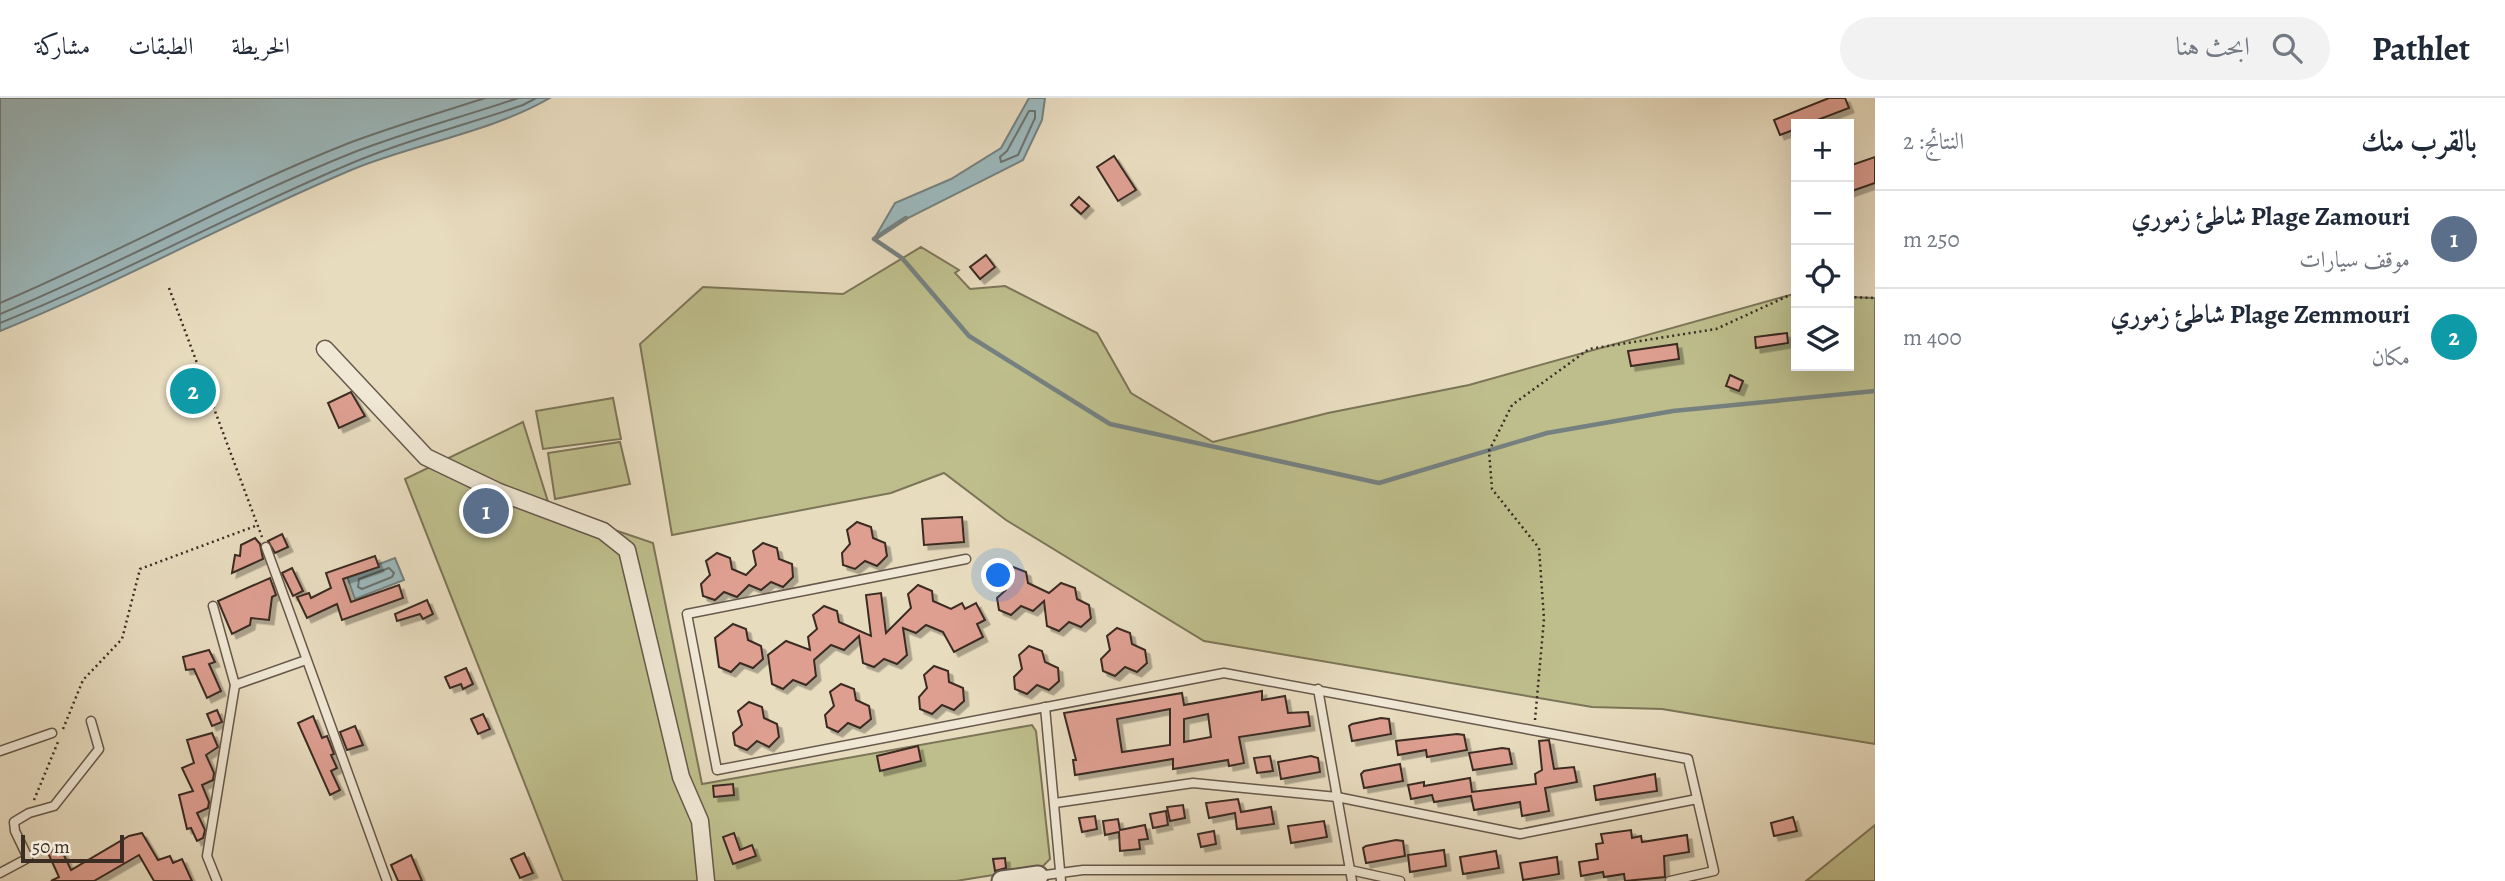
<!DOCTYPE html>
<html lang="ar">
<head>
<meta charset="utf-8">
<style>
	body { margin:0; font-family:Alegreya,Amiri,serif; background:#f2f2f3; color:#1f2937; direction:rtl }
	.controls { position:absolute; right:21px; top:21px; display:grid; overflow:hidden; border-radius:0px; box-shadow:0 7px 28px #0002 }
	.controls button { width:63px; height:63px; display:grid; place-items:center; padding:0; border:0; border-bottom:2px solid #e0e1e3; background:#fff; color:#1f2937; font:35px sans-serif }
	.scale { position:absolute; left:21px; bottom:18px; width:103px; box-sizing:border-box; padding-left:7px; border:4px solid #3b2c24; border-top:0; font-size:19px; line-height:24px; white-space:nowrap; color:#3b2c24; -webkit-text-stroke:5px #f0e8d5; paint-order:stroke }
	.you { position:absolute; left:999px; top:478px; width:24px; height:24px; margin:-18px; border:5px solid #fff; border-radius:50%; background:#1a73e8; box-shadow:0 0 0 10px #1a73e833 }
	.badge { display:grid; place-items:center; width:46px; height:46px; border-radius:50%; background:#0f766e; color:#fff; font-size:23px; font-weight:700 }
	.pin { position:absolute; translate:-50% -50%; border:4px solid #fff; box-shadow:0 2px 7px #0006 }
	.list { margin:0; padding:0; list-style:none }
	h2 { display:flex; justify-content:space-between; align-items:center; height:91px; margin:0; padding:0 28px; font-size:30px }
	h2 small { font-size:23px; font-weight:400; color:#747a83 }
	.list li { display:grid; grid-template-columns:46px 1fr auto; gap:21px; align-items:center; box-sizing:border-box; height:98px; padding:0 28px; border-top:2px solid #e0e1e3 }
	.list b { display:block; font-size:26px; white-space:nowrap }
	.list p { margin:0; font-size:23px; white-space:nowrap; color:#747a83 }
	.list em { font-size:23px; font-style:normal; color:#747a83 }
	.icon { flex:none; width:38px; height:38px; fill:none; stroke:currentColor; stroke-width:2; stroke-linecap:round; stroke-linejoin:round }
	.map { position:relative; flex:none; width:1875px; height:783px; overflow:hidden; direction:ltr }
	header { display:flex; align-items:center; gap:42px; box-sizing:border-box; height:98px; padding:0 35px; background:#fff; border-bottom:2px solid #e0e1e3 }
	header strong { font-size:33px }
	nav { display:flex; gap:38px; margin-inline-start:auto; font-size:24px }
	.search { width:490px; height:63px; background:#f2f2f3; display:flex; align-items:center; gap:18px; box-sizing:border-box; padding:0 24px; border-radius:38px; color:#747a83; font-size:26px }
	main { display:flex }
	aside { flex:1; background:#fff }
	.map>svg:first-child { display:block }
	.green { fill:#bebe8c; stroke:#7c7558; stroke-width:2 }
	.water { fill:#9cb9bd; stroke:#758180; stroke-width:2 }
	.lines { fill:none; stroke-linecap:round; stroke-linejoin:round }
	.shore { stroke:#6c7270; stroke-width:2 }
	.stream { stroke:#758180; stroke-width:4.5 }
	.building { fill:#de9f91; stroke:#3b2c24; stroke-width:2; fill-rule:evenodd; filter:url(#shadow) }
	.service-casing { stroke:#66584b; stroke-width:11 }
	.minor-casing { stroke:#66584b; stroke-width:19 }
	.tertiary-casing { stroke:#66584b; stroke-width:23 }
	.path { stroke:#3b2c24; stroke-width:2.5; stroke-dasharray:2 3.5; stroke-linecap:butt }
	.service { stroke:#f0e8d5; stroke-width:8 }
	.minor { stroke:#f0e8d5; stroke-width:16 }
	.tertiary { stroke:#f0e8d5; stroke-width:19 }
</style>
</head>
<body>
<header>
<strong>Pathlet</strong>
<div class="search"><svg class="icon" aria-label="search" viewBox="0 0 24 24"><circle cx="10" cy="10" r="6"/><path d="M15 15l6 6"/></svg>ابحث هنا</div>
<nav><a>الخريطة</a><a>الطبقات</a><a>مشاركة</a></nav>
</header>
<main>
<aside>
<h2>بالقرب منك<small>النتائج: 2</small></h2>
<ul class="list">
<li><span class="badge" style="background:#5c6f8a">1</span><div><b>Plage Zamouri شاطئ زموري</b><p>موقف سيارات</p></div><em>250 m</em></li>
<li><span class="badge" style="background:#0f9aa8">2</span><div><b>Plage Zemmouri شاطئ زموري</b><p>مكان</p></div><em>400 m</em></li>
</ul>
</aside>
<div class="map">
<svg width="1875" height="783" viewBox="0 0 1875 783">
	<defs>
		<filter id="shadow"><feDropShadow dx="4.5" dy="4.5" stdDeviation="0" flood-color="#0004"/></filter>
	</defs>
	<rect width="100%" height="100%" fill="#e8dcbf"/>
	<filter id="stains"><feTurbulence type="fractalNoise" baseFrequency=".00286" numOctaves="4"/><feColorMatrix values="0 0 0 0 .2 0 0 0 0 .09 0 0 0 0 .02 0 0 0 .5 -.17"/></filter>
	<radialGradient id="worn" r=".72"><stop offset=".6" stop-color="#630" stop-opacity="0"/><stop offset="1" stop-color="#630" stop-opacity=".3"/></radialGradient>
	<g class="green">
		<path d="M921 149 959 172 955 175 970 191 1005 188 1097 235 1131 295 1213 344 1328 315 1469 287 1790 197H1796V268H1849V199L1875 200V646L1662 611 1592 609 1204 543 1006 422 944 375 891 395 672 437 640 246 703 189 843 196Z"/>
		<path d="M613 300 621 341 543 351 536 313Z"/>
		<path d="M523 324 550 410 653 445 702 686 1032 627 1036 633 1050 761 1042 769 956 783H563L405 381Z"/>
		<path d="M620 344 630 386 555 401 548 355Z"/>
		<path d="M1875 727V783H1806Z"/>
	</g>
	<g class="water">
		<path d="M0 0H550C493 33 419 45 356 70 236 120 121 184 0 233Z"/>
		<path d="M1029 0H1045L1042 22 1023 62 902 123 874 141 895 105 951 81 1001 50Z"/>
		<path d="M395 460 404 482 355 501 347 478Z"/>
	</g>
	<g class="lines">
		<g class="shore">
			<path d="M1029 13H1035V20L1018 57 1001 64 1000 59 1007 53Z"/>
			<path d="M0 205C118 155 230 92 349 45 394 28 439 15 485 0"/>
			<path d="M0 216C119 167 232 103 352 55 406 34 462 19 518 0"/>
			<path d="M0 225C120 177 233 115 352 65 408 41 466 27 523 7L536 0"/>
			<path d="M389 470 394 475 392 479 362 491 358 489 359 481Z"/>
		</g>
		<path class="stream" d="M906 120 874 141 902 160 969 238 1110 326 1379 385 1547 335 1673 313 1875 293"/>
	</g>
	<g class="building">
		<path d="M1829 0H1845L1849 10 1807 26H1796V31L1780 37 1774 22Z"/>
		<path d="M1114 58 1136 92 1118 103 1097 69Z"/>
		<path d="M1875 59V85L1849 94V68Z"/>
		<path d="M1079 99 1089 108 1081 116 1071 107Z"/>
		<path d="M986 157 995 169 980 181 970 169Z"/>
		<path d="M1787 235 1788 245 1756 250 1755 239Z"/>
		<path d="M1677 246 1679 261 1631 268 1628 253Z"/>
		<path d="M1730 277 1743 283 1739 293 1726 288Z"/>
		<path d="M351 294 365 318 339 330 328 305Z"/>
		<path d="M962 419 964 444 924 447 922 421Z"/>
		<path d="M857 424 871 429 873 440 885 445 887 458 877 468 865 463 855 471 843 467 842 455 850 446 847 432Z"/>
		<path d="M282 436 288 449 275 455 268 443Z"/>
		<path d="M255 440 260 446 263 461 232 475 235 457 240 458 241 447Z"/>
		<path d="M763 445 777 450 779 461 792 466 793 479 783 489 771 484 761 492 749 487 737 499 724 494 715 502 703 498 701 486 710 477 706 463 717 455 730 460 732 471 746 477 756 467 753 453Z"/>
		<path d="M375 458 379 469 343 481 351 504 399 487 403 500 342 522 337 506 307 520 297 499 309 495 311 500 331 490 326 475Z"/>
		<path d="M1013 469 1026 474 1028 485 1049 495 1061 485 1075 490 1077 501 1089 507 1091 520 1081 529 1069 524 1059 533 1047 528 1044 503 1033 513 1021 508 1011 517 999 512 997 500 1006 492 1003 478Z"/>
		<path d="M292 470 303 493 293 498 282 475Z"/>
		<path d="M270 480 276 497 272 499 269 522 251 520 250 527 232 536 218 503Z"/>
		<path d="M918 487 932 493 933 503 951 511 962 505 965 511 976 505 985 522 977 526 983 539 954 554 943 534 926 527 916 535 903 530 907 557 897 566 884 561 874 569 863 565 859 538 844 552 831 547 814 562 816 578 806 587 793 582 783 591 772 586 768 557 786 543 810 552 808 539 817 531 813 517 824 508 837 513 839 524 871 538 866 497 881 495 886 535 911 510 908 496Z"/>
		<path d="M427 502 433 516 423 521 420 516 397 523 395 516Z"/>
		<path d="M733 526 746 531 748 542 761 548 763 561 753 570 740 565 731 574 719 569 715 540Z"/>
		<path d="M1117 530 1130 535 1132 546 1145 552 1147 565 1137 574 1125 569 1115 578 1103 573 1101 561 1110 552 1107 538Z"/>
		<path d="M1029 548 1042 553 1045 564 1058 570 1059 583 1049 592 1037 587 1027 596 1015 591 1014 579 1022 571 1019 557Z"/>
		<path d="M209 552 215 564 209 566 221 593 207 600 194 571 186 572 183 559Z"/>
		<path d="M934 568 948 573 949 584 963 590 964 603 954 612 942 607 932 616 920 611 919 599 927 590 924 577Z"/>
		<path d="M466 570 473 586 463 591 461 586 450 590 445 579Z"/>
		<path d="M841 586 854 591 856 602 869 608 871 621 860 630 848 625 838 634 827 629 825 617 834 608 830 594Z"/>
		<path d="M1262 593V602L1285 598 1288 615 1308 614 1310 628 1239 639 1244 665 1229 668 1228 662 1173 671V661L1075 677 1073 662H1076L1064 615 1182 595 1184 607ZM1170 611V647L1122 654 1117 621ZM1208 616 1211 639 1184 644V621Z"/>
		<path d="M749 604 762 609 764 620 777 626 779 639 769 649 757 643 747 652 735 647 733 635 742 627 738 613Z"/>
		<path d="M217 612 222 624 212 628 207 616Z"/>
		<path d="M483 616 490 631 478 636 471 621Z"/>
		<path d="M313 618 322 640 327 638 334 656 331 657 337 670 331 673 340 692 330 697 298 625Z"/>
		<path d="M1381 620 1389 621 1391 636 1352 643 1349 628 1352 626Z"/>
		<path d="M355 628 363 647 347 652 340 634Z"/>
		<path d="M212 635 218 649 206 657 214 675 213 682 202 687 209 704 208 710 197 715 205 732 203 740 197 743 191 730 187 731 179 697 193 693 182 670 194 665 187 642Z"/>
		<path d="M1457 636 1464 637 1467 652 1427 659 1426 652 1398 657 1396 643Z"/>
		<path d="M1549 642 1554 671 1574 669 1577 684 1545 690 1549 713 1522 718 1520 704 1474 712 1471 698 1434 704 1432 697 1411 701 1408 687 1424 684V688L1470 680 1472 694 1536 686 1535 676 1542 672 1539 643Z"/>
		<path d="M918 648 921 663 880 673 877 658Z"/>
		<path d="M1502 650 1509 651 1512 666 1473 672 1469 655Z"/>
		<path d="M1270 658 1273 673 1257 675 1254 660Z"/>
		<path d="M1311 658 1318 660 1320 674 1281 681 1278 664Z"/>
		<path d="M1400 666 1403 683 1364 690 1361 676 1364 673Z"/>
		<path d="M1655 676 1657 693 1596 702 1594 688Z"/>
		<path d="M733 686 734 697 714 699 713 688Z"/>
		<path d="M1238 701 1241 714 1271 709 1274 726 1237 731 1235 715 1209 720 1206 705Z"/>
		<path d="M1183 707 1185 720 1170 723 1167 709Z"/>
		<path d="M1166 713 1168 727 1153 730 1150 716Z"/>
		<path d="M1095 718 1097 731 1082 734 1079 720Z"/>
		<path d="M1793 719 1797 733 1774 738 1771 725Z"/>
		<path d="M1118 721 1120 732 1145 727 1148 741 1139 742 1140 751 1120 753 1119 734 1105 737 1103 723Z"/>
		<path d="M1324 723 1327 739 1291 745 1288 728Z"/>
		<path d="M1631 732 1632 740 1641 738 1642 744 1687 737 1689 754 1664 758 1665 779 1625 783 1624 776 1604 779 1603 774 1581 778 1579 764 1598 761 1596 746 1603 745 1601 736Z"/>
		<path d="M1214 733 1216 746 1201 749 1198 736Z"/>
		<path d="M142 735 158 762 170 758 173 765 182 761 192 783H154L139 757 94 783H51L59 779 48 755 60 749 71 772 129 738Z"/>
		<path d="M734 735 740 752 752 747 756 758 733 766 723 739Z"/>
		<path d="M1396 742 1403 743 1405 758 1366 765 1363 750 1366 748Z"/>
		<path d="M1444 752 1446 768 1410 774 1408 757Z"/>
		<path d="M1496 753 1499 770 1463 776 1460 759Z"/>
		<path d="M524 755 533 775 520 780 511 761Z"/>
		<path d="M411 757 422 783H398L391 767Z"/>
		<path d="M1557 759 1559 776 1523 782 1520 765Z"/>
		<path d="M1005 760 1006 770 995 773 993 761Z"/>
	</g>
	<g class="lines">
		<defs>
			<g id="service">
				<path d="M266 449 387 783"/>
				<path d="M966 461 687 516 717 672 1224 575 1688 661 1714 773 1670 783"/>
				<path d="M213 508 235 587 306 562"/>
				<path d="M1318 591 1352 783"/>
				<path d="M1045 609 1061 783"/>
				<path d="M0 653 52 635"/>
				<path d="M1055 705 1193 685 1337 699 1520 736 1697 701"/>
				<path d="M0 775 28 760 15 733 14 724 29 715 54 708 99 651 91 623"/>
				<path d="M1038 778 1083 772H1350L1400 783"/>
				<path d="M217 783 207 758 235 587"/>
			</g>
			<path id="minor" d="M325 251 426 359 499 394 603 433 627 452 681 679 700 723 706 783"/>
			<path id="tertiary" d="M1002 783 1038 778"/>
		</defs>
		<use href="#service" class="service-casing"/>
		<use href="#minor" class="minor-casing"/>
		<use href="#tertiary" class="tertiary-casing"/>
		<g class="path">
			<path d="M169 190 262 439"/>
			<path d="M1849 199 1875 200"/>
			<path d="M1535 622 1544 521 1539 450 1492 391 1489 353 1512 307 1589 251 1716 231 1790 197H1796"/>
			<path d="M63 631 83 582 122 541 140 471 258 427"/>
			<path d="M34 702 58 644"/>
		</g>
		<use href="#service" class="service"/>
		<use href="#minor" class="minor"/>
		<use href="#tertiary" class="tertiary"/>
	</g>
	<rect width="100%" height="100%" filter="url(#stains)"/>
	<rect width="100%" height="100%" fill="url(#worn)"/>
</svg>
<div class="controls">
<button>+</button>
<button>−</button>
<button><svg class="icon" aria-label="locate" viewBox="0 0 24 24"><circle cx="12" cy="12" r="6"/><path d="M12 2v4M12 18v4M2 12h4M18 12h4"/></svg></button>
<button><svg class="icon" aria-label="layers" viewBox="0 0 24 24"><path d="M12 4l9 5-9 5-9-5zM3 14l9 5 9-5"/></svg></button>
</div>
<div class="scale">50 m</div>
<div class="you"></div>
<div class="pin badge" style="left:486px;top:413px;background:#5c6f8a">1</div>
<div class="pin badge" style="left:193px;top:293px;background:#0f9aa8">2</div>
</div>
</main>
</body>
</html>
